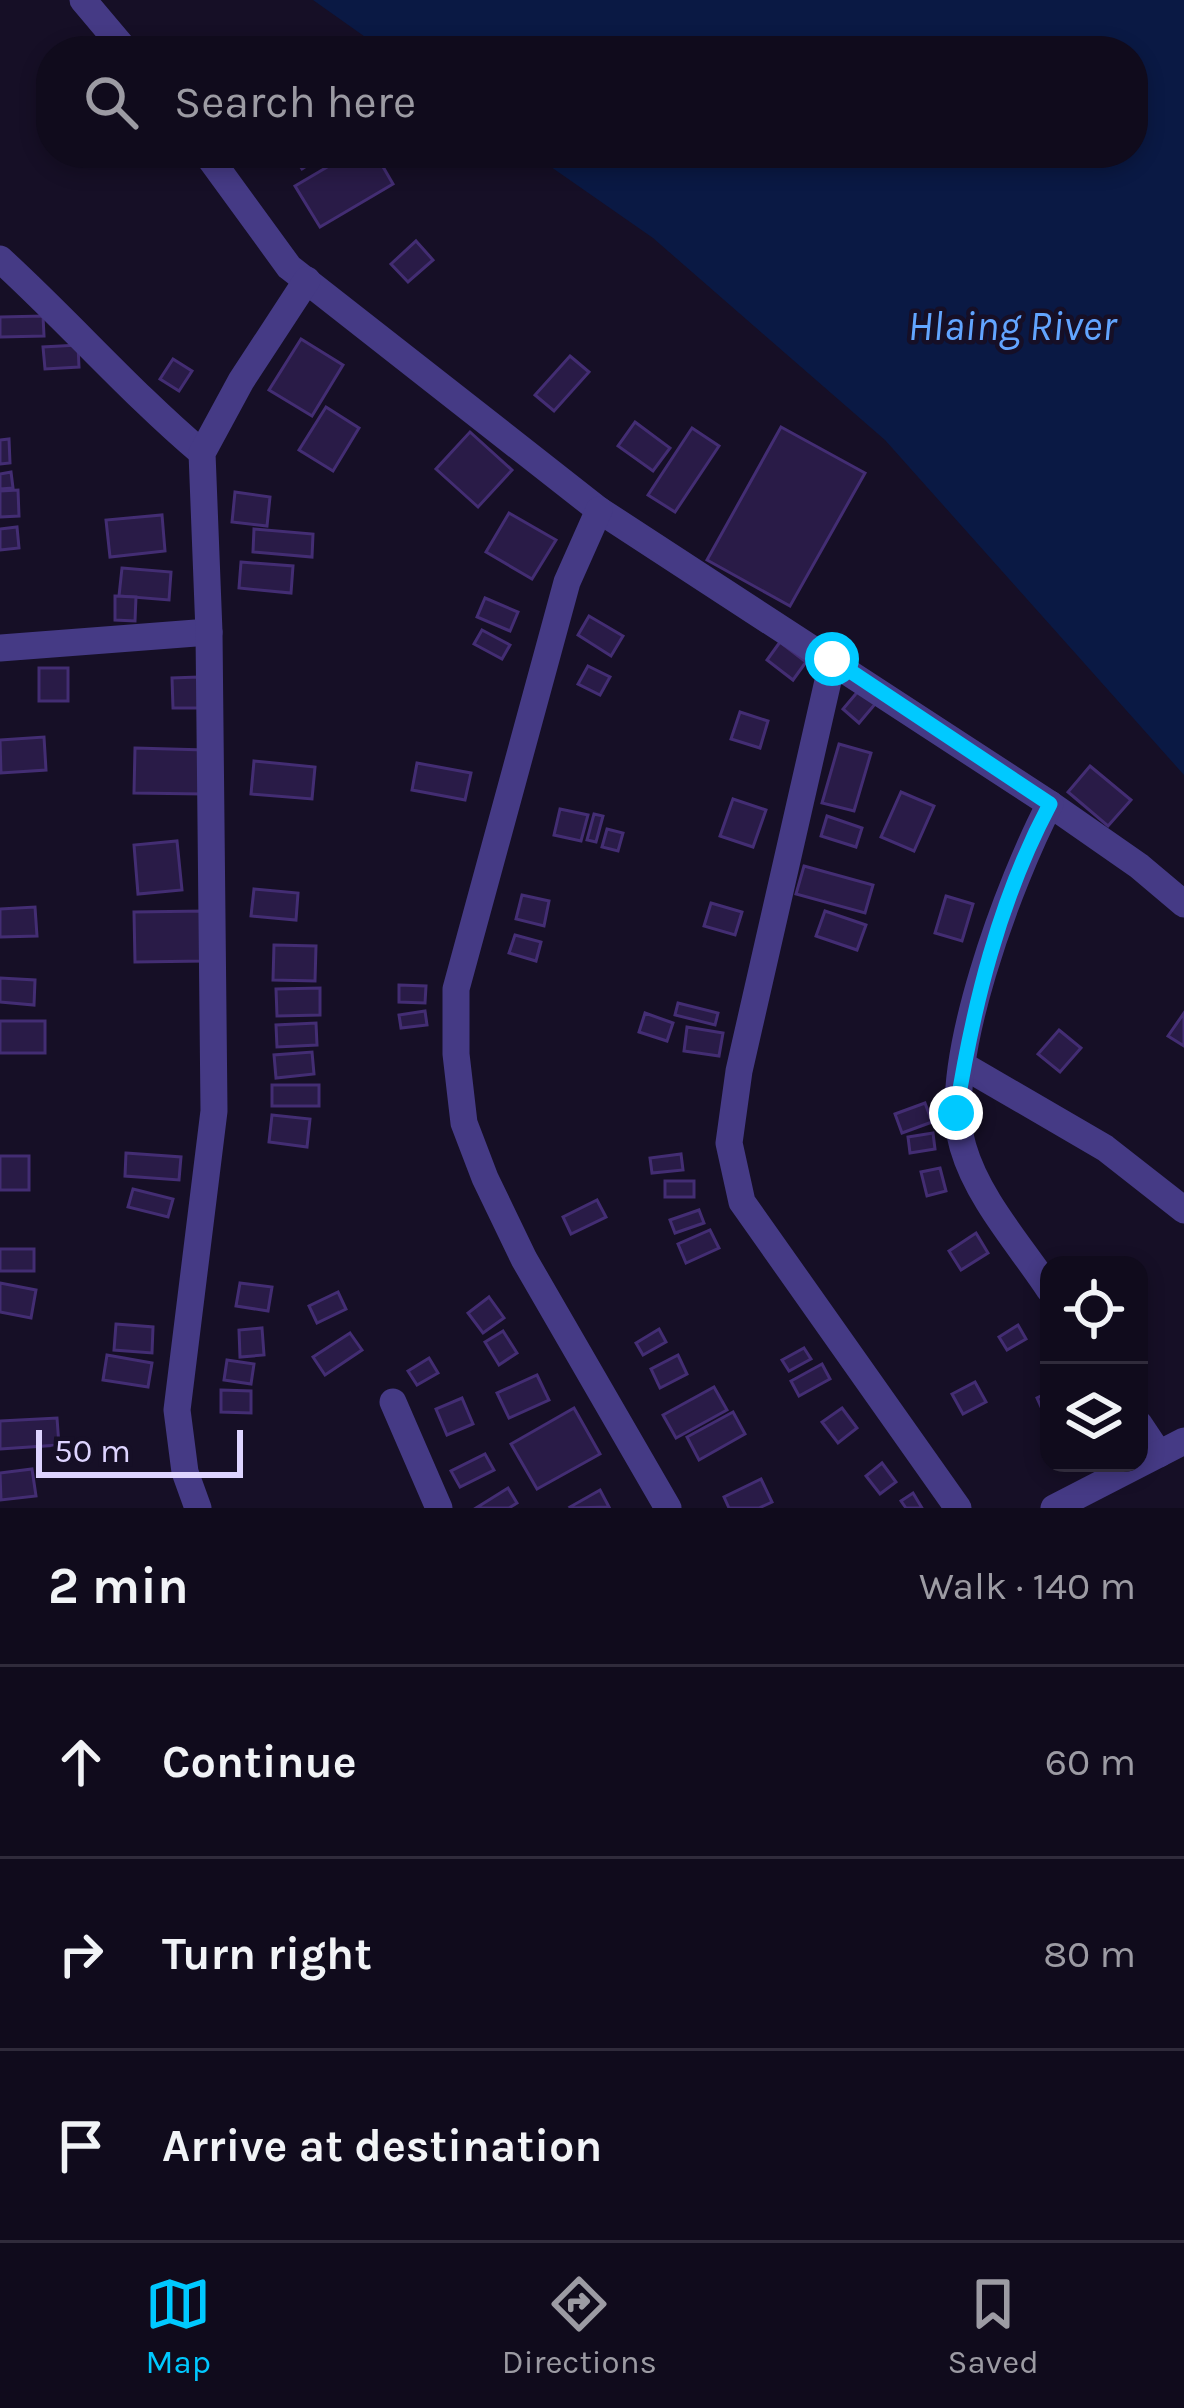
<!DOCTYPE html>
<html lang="en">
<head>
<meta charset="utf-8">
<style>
	body { margin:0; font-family:Karla,sans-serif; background:#1e1929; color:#f1f3f6 }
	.controls { position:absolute; right:36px; bottom:36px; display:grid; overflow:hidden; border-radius:24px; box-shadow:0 6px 18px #0003 }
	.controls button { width:108px; height:108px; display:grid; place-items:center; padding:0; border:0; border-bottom:3px solid #302b3b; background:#100b1c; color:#f1f3f6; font:60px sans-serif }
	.scale { position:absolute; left:36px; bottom:30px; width:207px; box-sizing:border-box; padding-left:12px; border:6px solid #ded4ff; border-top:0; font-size:33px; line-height:42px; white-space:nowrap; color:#ded4ff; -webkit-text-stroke:9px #160f26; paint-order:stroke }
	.stop { position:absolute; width:36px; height:36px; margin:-27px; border:9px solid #00c9ff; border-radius:50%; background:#fff }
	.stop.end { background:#00c9ff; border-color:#fff; box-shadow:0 3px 12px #0008 }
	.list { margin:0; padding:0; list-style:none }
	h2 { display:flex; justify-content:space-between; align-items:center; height:156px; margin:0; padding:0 48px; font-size:51px }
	h2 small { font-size:39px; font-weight:400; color:#9c9ba3 }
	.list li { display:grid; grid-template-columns:78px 1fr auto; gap:36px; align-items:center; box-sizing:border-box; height:192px; padding:0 48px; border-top:3px solid #302b3b }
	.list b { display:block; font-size:45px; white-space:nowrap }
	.list em { font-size:39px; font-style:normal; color:#9c9ba3 }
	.icon { flex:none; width:66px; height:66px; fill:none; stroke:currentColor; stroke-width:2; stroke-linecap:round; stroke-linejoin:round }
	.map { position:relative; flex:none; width:1184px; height:1508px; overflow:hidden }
	.search { position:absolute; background:#100b1c; box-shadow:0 6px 18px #0003; left:36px; right:36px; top:36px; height:132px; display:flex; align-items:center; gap:30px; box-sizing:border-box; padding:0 42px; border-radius:48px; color:#9c9ba3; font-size:45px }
	.sheet { height:732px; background:#100b1c }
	nav { display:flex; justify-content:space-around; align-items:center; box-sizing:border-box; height:168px; border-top:3px solid #302b3b; background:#100b1c; font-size:33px; color:#9c9ba3 }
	nav a { display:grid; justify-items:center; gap:6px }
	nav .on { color:#00c9ff }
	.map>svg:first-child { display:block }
	.water { fill:#0a1944 }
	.building { fill:#291b47; stroke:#432d73; stroke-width:3 }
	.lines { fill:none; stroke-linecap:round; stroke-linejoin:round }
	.street { stroke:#453a85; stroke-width:27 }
	.route { stroke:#00c9ff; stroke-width:15 }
	.labels { text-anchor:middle; stroke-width:9; stroke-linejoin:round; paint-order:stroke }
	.water-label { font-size:42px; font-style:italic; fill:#62a5ff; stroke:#160f26 }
</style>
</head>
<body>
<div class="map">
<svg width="1184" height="1508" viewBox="0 0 1184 1508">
	<rect width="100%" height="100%" fill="#160f26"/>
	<path class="water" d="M313 0H1184V775L885 440 653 238 531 153H1133V51H385Z"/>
	<g class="building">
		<path d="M292 153H326L302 169Z"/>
		<path d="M351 153H375L393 184 320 227 295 186Z"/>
		<path d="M416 241 433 260 408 282 391 264Z"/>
		<path d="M43 316 44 336 0 337V317Z"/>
		<path d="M301 339 343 365 312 416 269 390Z"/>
		<path d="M78 345 79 367 45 369 43 347Z"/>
		<path d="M570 356 589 372 554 411 535 395Z"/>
		<path d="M173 359 192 371 179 391 160 379Z"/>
		<path d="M326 407 359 428 333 471 299 450Z"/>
		<path d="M635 422 670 448 653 471 618 446Z"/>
		<path d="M781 427 865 473 790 606 707 560Z"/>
		<path d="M692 428 719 446 675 512 648 495Z"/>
		<path d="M470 432 512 470 478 507 436 469Z"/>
		<path d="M9 439 10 463 0 464V440Z"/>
		<path d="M11 472 13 488 0 489V474Z"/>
		<path d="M18 490 19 516 0 517V491Z"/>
		<path d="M235 492 270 497 267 526 232 522Z"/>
		<path d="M509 513 556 540 532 579 486 552Z"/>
		<path d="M162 515 165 551 110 557 106 520Z"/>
		<path d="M17 527 19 548 0 550V529Z"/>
		<path d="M254 529 313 534 312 557 253 552Z"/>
		<path d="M241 562 293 566 291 593 239 588Z"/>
		<path d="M122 568 171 572 169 600 119 596Z"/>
		<path d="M115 596 136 597 135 621 115 620Z"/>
		<path d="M485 598 518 612 510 631 477 617Z"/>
		<path d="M589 616 623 636 611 656 578 635Z"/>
		<path d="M482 630 510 645 502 659 474 644Z"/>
		<path d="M780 642 806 662 793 680 767 660Z"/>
		<path d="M588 666 610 677 600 695 578 684Z"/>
		<rect x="39" y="668" width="29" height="33"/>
		<path d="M198 677 199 708H173L172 678Z"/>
		<path d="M860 689 876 703 859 723 843 709Z"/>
		<path d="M740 712 768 721 760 748 731 739Z"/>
		<path d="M44 737 46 770 1 773 0 740Z"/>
		<path d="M839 744 871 753 854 811 822 803Z"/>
		<path d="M135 748 205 750 203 794 134 793Z"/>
		<path d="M254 761 315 767 312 799 251 794Z"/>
		<path d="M417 763 471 773 465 800 412 790Z"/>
		<path d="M1090 766 1131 800 1108 826 1068 792Z"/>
		<path d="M901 792 934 806 914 851 881 837Z"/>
		<path d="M733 799 766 810 753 847 720 836Z"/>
		<path d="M560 809 588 815 581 841 554 835Z"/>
		<path d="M594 814 603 816 596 842 587 840Z"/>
		<path d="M827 816 862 828 856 847 821 836Z"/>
		<path d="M607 829 623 833 618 851 602 847Z"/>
		<path d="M177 841 182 890 138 894 134 845Z"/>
		<path d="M804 866 873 885 865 913 796 894Z"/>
		<path d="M254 889 298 893 296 920 251 916Z"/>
		<path d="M522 895 549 901 544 926 516 919Z"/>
		<path d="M946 896 973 904 962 941 935 933Z"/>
		<path d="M711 903 742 912 735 935 704 926Z"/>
		<path d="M35 907 37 936 0 937V909Z"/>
		<path d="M205 911V961L135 962 134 912Z"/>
		<path d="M825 911 866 925 857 950 816 936Z"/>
		<path d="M515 935 541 942 536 961 509 953Z"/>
		<path d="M274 945 316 946 315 981 273 980Z"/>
		<path d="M0 978 35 980 34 1005 0 1002Z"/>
		<path d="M399 985 426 986 425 1003 399 1002Z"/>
		<path d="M320 988V1015L277 1016 276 989Z"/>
		<path d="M678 1003 718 1013 715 1025 675 1015Z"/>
		<path d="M425 1011 427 1025 401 1028 399 1015Z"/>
		<path d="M645 1013 673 1023 667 1041 639 1032Z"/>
		<path d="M1184 1013V1046L1168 1036Z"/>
		<rect x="0" y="1021" width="45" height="32"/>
		<path d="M316 1023 317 1045 277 1047 276 1025Z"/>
		<path d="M687 1027 723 1033 719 1056 684 1051Z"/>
		<path d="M1059 1030 1081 1048 1060 1072 1038 1054Z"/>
		<path d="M312 1052 314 1074 276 1078 274 1055Z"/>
		<rect x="272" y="1085" width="47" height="21"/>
		<path d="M925 1103 932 1122 902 1133 895 1114Z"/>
		<path d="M272 1115 310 1119 307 1147 269 1142Z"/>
		<path d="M933 1133 935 1149 910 1153 908 1137Z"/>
		<path d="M126 1153 181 1157 179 1180 125 1176Z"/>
		<path d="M681 1154 683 1170 652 1173 650 1158Z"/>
		<rect x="0" y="1156" width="29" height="34"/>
		<path d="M940 1168 946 1191 927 1196 921 1172Z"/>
		<rect x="665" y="1181" width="29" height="16"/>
		<path d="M133 1189 173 1199 168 1217 128 1207Z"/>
		<path d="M597 1200 606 1217 571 1234 563 1217Z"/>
		<path d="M699 1210 704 1223 675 1233 670 1220Z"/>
		<path d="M710 1230 719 1248 686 1263 678 1244Z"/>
		<path d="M976 1233 988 1253 961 1270 949 1251Z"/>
		<rect x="0" y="1249" width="34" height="22"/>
		<path d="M0 1283 36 1290 31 1318 0 1312Z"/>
		<path d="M240 1283 272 1287 268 1311 236 1306Z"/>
		<path d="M338 1292 346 1309 317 1323 309 1306Z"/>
		<path d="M489 1297 504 1318 483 1333 468 1313Z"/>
		<path d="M116 1324 153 1327 152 1353 114 1350Z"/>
		<path d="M1018 1325 1026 1339 1007 1350 999 1337Z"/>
		<path d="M262 1328 264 1355 240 1357 239 1330Z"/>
		<path d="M659 1329 666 1342 643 1355 636 1343Z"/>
		<path d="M503 1331 517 1353 499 1365 485 1342Z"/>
		<path d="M350 1333 362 1350 325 1375 313 1357Z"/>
		<path d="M804 1348 811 1359 789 1371 782 1360Z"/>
		<path d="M107 1355 152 1363 148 1387 103 1380Z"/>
		<path d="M678 1355 687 1374 660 1388 651 1369Z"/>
		<path d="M429 1358 438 1373 417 1385 408 1371Z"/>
		<path d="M227 1360 254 1364 251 1384 224 1380Z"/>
		<path d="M822 1364 830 1379 799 1396 791 1381Z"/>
		<path d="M537 1375 549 1400 509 1418 497 1393Z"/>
		<path d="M975 1382 986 1402 963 1414 952 1394Z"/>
		<path d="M714 1387 727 1410 676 1438 663 1415Z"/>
		<path d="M221 1390 251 1391V1413L221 1412Z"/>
		<path d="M1049 1392V1417L1046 1418 1037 1398Z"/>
		<path d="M462 1398 473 1424 447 1435 436 1409Z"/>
		<path d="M574 1408 600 1454 537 1489 511 1444Z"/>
		<path d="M842 1408 857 1428 838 1443 822 1422Z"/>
		<path d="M733 1412 745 1434 699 1460 687 1437Z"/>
		<path d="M57 1418 59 1445 0 1449V1421Z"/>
		<path d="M485 1454 494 1470 460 1487 451 1471Z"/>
		<path d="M882 1463 896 1482 880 1494 866 1476Z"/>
		<path d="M32 1469 36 1496 1 1500 0 1473Z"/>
		<path d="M761 1479 772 1502 759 1508H729L724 1497Z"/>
		<path d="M508 1488 517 1503 509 1508H476Z"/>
		<path d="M600 1490 609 1507 571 1508 570 1507Z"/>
		<path d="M913 1493 922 1508H906L901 1501Z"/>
	</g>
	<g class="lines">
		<g class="street">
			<path d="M83 0 126 51"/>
			<path d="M206 153 289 267 599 510 1050 804 1139 866 1184 904"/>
			<path d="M0 259C69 322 131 393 202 453"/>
			<path d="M599 510 567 582 456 989V1054L464 1123 485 1178 524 1259 668 1508"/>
			<path d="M0 648 209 632"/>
			<path d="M833 659 739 1071 729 1143 742 1202 958 1508"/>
			<path d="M964 1066 1105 1148 1184 1210"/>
			<path d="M1049 1289C1020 1245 978 1199 963 1147 939 1066 1011 878 1050 804"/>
			<path d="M393 1402 439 1508"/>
			<path d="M1139 1424 1159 1454"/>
			<path d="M198 1508 185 1472 177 1410 214 1111 209 632 202 453 241 381 307 280"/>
			<path d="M1054 1508 1184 1441"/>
		</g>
	</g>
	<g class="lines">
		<path class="route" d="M832 659 1050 804C999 900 973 1006 956 1113"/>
	</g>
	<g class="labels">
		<g class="water-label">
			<text x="1012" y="340">Hlaing River</text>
		</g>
	</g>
</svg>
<div class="controls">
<button><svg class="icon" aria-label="locate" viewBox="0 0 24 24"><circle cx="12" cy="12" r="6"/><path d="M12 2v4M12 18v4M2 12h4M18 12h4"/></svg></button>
<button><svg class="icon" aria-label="layers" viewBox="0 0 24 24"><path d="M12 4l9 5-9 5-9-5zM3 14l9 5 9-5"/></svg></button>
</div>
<div class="scale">50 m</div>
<div class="stop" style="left:832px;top:659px"></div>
<div class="stop end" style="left:956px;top:1113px"></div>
<div class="search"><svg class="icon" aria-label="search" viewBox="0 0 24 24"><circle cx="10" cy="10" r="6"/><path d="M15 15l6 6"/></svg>Search here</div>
</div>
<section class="sheet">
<h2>2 min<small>Walk · 140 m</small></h2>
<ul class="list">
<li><svg class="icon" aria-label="ahead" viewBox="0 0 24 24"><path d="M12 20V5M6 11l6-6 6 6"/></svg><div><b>Continue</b></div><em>60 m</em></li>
<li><svg class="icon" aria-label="right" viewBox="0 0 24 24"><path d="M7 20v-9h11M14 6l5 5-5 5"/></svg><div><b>Turn right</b></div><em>80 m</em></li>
<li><svg class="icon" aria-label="arrive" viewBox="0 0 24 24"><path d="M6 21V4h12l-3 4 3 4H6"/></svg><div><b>Arrive at destination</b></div></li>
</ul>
</section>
<nav>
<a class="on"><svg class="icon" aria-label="map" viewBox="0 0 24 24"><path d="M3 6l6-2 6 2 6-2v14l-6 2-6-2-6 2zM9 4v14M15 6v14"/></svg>Map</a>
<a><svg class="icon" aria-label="directions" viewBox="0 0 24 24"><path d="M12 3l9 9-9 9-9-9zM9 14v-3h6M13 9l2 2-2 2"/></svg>Directions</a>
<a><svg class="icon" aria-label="saved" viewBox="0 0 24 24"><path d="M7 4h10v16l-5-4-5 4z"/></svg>Saved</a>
</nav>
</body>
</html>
